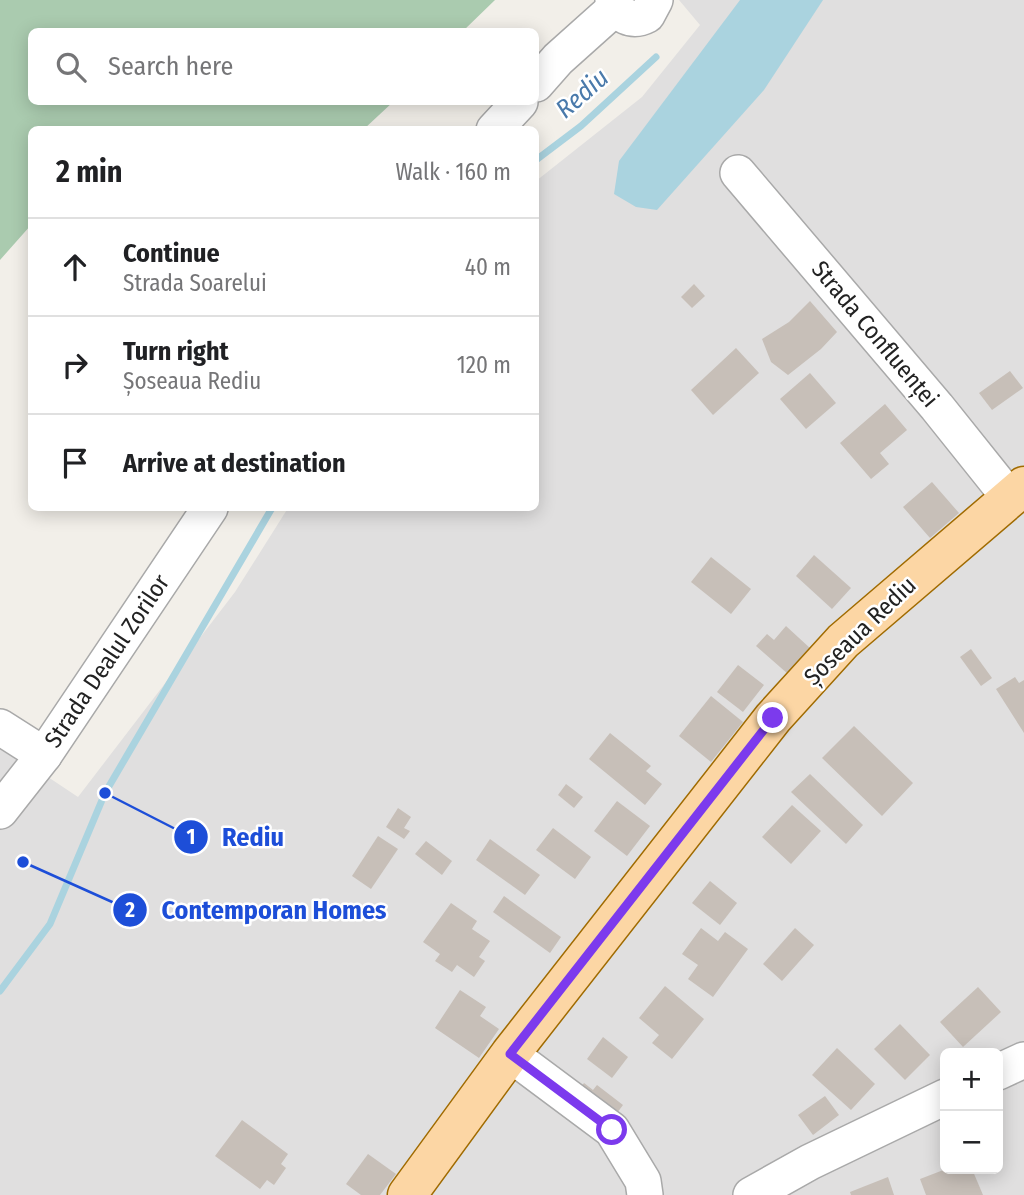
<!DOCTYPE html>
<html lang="en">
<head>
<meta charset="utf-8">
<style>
	body { margin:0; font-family:"Fira Sans Condensed",sans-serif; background:#f2f2f2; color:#202124 }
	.controls { position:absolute; right:21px; bottom:21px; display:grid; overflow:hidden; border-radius:10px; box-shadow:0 4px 18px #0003 }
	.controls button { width:63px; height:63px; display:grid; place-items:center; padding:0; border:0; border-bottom:2px solid #e0e0e0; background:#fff; color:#202124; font:35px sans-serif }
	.stop { position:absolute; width:21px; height:21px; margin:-16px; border:5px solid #7c3aed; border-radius:50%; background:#fff }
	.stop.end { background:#7c3aed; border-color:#fff; box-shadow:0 2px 7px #0008 }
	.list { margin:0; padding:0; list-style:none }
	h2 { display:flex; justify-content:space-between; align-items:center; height:91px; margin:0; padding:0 28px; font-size:30px }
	h2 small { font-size:23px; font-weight:400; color:#757577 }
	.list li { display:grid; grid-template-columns:46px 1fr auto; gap:21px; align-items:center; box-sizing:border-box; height:98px; padding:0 28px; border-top:2px solid #e0e0e0 }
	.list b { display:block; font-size:26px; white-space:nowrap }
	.list p { margin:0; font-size:23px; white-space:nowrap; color:#757577 }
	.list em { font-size:23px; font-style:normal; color:#757577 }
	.icon { flex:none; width:38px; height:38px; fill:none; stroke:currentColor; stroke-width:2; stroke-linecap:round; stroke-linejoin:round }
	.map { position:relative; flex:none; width:1024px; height:1195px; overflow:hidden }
	.search { position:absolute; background:#fff; box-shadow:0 4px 18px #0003; left:28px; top:28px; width:511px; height:77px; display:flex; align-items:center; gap:18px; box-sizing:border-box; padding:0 24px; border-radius:10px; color:#757577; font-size:26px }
	.panel { position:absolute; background:#fff; box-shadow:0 4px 18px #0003; left:28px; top:126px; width:511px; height:385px; border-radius:10px }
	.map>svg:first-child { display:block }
	.residential { fill:#e0dfdf; fill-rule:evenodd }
	.cemetery { fill:#aacbaf }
	.water { fill:#aad3df }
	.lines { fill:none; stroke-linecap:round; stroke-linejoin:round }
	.stream { stroke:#aad3df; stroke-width:7 }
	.building { fill:#c7bfb8 }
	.minor-casing { stroke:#a9a9a9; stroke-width:38 }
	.major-casing { stroke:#a06b00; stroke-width:41 }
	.minor { stroke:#fff; stroke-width:35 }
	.major { stroke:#fcd6a4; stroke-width:38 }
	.route { stroke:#7c3aed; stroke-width:9 }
	.labels { text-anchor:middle; stroke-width:5; stroke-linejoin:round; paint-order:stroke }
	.street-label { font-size:24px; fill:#222; stroke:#fff }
	.water-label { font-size:26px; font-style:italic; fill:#4a7aab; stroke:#fff }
	.leader { fill:none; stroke:#1d4ed8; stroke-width:2.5 }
	.callout-dot { fill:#1d4ed8; stroke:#fff; stroke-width:2.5 }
	.mark-label { font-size:21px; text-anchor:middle; font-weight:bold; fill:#fff }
	.callout-label { font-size:26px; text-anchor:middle; font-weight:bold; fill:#1d4ed8; stroke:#fff; stroke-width:5; stroke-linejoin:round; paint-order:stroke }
</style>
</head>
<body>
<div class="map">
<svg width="1024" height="1195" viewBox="0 0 1024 1195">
	<rect width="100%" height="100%" fill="#f2efe9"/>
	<path class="residential" d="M679 0H1024V1195H0V745L78 797 235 592 288 508H536V181L642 97 700 25ZM945 1053H998V1169H945Z"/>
	<path class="cemetery" d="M0 0H495L463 31 32 32V102H393L364 129 32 130 31 225 0 260Z"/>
	<path class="water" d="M740 0H823L764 90 657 210 636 207 614 194 619 161Z"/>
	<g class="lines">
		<g class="stream">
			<path d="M536 160 581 126 656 57"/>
			<path d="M0 991 50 924 105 793 272 508"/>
		</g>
	</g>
	<g class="building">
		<path d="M694 284 705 296 692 308 681 297Z"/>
		<path d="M810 301 837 332 821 349 788 375 771 362 762 339 789 322Z"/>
		<path d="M736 348 759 373 713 415 691 390Z"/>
		<path d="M1010 371 1023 388 992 410 979 393Z"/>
		<path d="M810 373 836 403 806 429 780 399Z"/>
		<path d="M885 404 907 430 880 453 889 464 871 479 840 443Z"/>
		<path d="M932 482 959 513 930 538 903 507Z"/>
		<path d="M814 555 851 588 832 609 796 576Z"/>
		<path d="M711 557 751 589 731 614 691 582Z"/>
		<path d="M786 626 811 649 788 674 756 646 767 634 774 640Z"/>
		<path d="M971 649 992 678 981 686 960 657Z"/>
		<path d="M738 665 764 685 743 712 717 692Z"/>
		<path d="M1015 677 1019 683 1024 680V733L996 689Z"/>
		<path d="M711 696 743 722 711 762 679 736Z"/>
		<path d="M854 726 913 783 882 816 822 758Z"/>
		<path d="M610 733 651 766 646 771 662 784 645 805 589 759Z"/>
		<path d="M810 774 863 825 846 844 791 792Z"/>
		<path d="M566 784 583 797 574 808 558 795Z"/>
		<path d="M617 801 650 826 627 856 594 831Z"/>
		<path d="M792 805 821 831 791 864 762 837Z"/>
		<path d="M398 808 411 817 404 828 410 831 404 839 386 827Z"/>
		<path d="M553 828 591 857 575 879 536 850Z"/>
		<path d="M378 836 398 849 371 889 352 876Z"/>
		<path d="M490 839 540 875 525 895 476 860Z"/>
		<path d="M426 841 452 861 442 875 415 854Z"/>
		<path d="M710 881 737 903 720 925 692 903Z"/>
		<path d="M504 896 561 937 550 953 493 912Z"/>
		<path d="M451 903 477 921 472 929 490 941 479 957 485 961 474 977 457 965 452 972 435 961 440 954 423 942Z"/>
		<path d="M701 928 718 941 725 932 748 949 713 997 688 979 698 965 682 954Z"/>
		<path d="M795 928 814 945 782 981 763 964Z"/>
		<path d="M665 986 704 1019 672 1059 652 1043 659 1035 639 1018Z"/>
		<path d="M978 987 1001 1012 963 1047 940 1022Z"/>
		<path d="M460 990 486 1007 480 1016 499 1029 479 1058 435 1028Z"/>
		<path d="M900 1024 930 1055 905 1080 874 1049Z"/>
		<path d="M603 1037 628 1057 612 1078 587 1059Z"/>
		<path d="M837 1048 875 1084 851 1110 812 1075Z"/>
		<path d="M584 1083 593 1090 597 1085 623 1105 614 1117 579 1090Z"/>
		<path d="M825 1096 839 1115 813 1135 798 1115Z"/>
		<path d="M242 1120 288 1154 281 1164 286 1168 274 1185 267 1180 260 1189 215 1156Z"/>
		<path d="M368 1154 396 1174 380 1195H361L346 1184Z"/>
		<path d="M946 1169H972L983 1195H926L920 1179Z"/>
		<path d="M888 1177 894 1195H851L850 1192Z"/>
	</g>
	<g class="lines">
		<defs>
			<g id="minor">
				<path d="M613 0C618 16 632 23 647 15L655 0"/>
				<path d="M536 84 558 59 615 8"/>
				<path d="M494 130 520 102"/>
				<path d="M738 173 937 407 1009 497"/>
				<path d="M0 727 44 755"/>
				<path d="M0 811 44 755 210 508"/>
				<path d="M510 1054 612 1130 643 1181 645 1195"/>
				<path d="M998 1072 1024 1060"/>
				<path d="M751 1195 810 1162 945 1097"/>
			</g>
			<path id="major" d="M407 1195 510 1054 773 718 843 641 1024 486"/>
		</defs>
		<use href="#minor" class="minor-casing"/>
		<use href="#major" class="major-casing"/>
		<use href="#minor" class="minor"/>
		<use href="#major" class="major"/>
	</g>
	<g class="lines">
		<path class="route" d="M612 1130 510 1054 773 718"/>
	</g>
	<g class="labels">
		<g class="street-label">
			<text transform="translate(875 334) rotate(50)" y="8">Strada Confluenței</text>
			<text transform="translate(860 631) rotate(-44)" y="8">Șoseaua Rediu</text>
			<text transform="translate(107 661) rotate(-56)" y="8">Strada Dealul Zorilor</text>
		</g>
		<g class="water-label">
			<text transform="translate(582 93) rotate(-41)" y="9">Rediu</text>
		</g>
	</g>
	<path class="leader" d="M105 793L191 837M23 862L130 910"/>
	<g class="callout-dot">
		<circle cx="105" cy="793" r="7"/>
		<circle cx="23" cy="862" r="7"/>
		<circle cx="191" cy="837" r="18"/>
		<circle cx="130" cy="910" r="18"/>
	</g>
	<g class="mark-label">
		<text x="191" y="844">1</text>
		<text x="130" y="917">2</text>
	</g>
	<g class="callout-label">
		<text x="253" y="846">Rediu</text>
		<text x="274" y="919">Contemporan Homes</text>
	</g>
</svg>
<div class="controls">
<button>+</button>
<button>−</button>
</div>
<div class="stop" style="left:612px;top:1130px"></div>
<div class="stop end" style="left:773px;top:718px"></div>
<div class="search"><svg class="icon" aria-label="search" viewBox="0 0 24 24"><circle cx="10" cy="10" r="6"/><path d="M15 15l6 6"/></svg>Search here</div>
<section class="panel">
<h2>2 min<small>Walk · 160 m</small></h2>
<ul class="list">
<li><svg class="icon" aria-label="ahead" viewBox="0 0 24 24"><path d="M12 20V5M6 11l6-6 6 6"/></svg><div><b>Continue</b><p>Strada Soarelui</p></div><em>40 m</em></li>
<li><svg class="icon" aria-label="right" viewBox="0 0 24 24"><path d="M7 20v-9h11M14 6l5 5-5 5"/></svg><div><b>Turn right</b><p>Șoseaua Rediu</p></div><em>120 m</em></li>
<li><svg class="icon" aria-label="arrive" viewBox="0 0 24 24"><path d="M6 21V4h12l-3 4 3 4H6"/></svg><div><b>Arrive at destination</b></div></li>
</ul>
</section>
</div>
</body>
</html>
